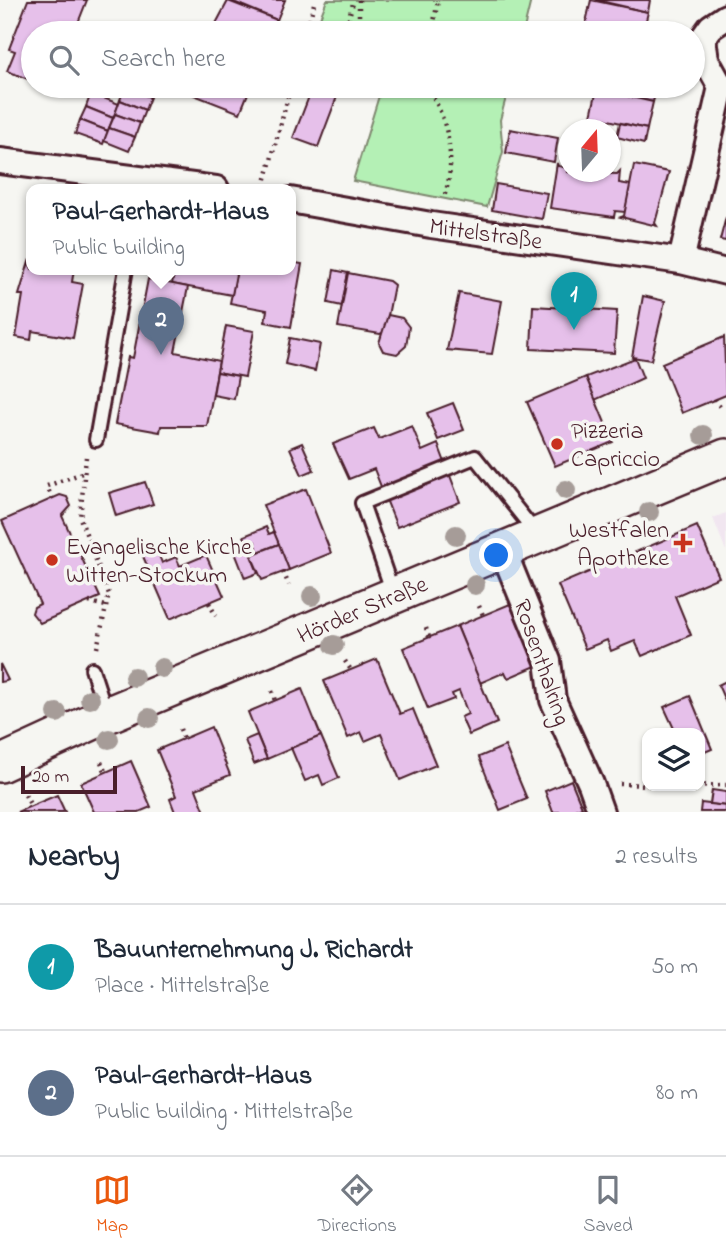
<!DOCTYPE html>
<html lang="en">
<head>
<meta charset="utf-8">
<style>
	body { margin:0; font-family:"Indie Flower",sans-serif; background:#f6f6f7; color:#1f2937 }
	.controls { position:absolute; right:21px; bottom:21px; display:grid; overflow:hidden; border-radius:14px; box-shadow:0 2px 5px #0004 }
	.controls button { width:63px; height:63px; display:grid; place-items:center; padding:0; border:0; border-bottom:2px solid #e0e1e3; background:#fff; color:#1f2937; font:35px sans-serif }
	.compass { position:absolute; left:558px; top:119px; width:63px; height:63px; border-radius:50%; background:#fff; box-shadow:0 2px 5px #0004; rotate:19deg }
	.scale { position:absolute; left:21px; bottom:18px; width:96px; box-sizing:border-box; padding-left:7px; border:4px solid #4a1f2b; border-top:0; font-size:19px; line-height:24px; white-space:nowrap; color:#4a1f2b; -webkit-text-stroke:5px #f6f6f2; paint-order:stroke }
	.you { position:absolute; left:497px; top:556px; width:24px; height:24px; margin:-18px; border:5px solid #fff; border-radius:50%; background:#1a73e8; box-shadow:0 0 0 10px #1a73e833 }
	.badge { display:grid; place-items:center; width:46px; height:46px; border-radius:50%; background:#ea580c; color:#fff; font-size:23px; font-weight:700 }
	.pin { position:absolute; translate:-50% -58px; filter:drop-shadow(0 2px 4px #0008) }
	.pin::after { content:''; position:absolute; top:37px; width:24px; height:21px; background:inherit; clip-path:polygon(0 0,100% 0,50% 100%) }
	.popup { position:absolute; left:26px; top:184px; width:270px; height:91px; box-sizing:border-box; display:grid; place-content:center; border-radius:14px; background:#fff; filter:drop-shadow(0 2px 5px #0005); font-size:23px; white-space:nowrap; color:#747a83 }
	.popup b { font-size:26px; color:#1f2937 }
	.popup::after { content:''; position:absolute; left:50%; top:100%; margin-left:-14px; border:14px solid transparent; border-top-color:#fff }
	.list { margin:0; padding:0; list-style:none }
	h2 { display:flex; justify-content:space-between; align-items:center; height:91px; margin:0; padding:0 28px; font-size:30px }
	h2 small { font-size:23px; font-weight:400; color:#747a83 }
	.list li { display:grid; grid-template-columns:46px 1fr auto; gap:21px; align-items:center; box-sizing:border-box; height:126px; padding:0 28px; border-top:2px solid #e0e1e3 }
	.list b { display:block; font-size:26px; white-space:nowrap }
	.list p { margin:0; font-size:23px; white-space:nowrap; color:#747a83 }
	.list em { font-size:23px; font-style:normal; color:#747a83 }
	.icon { flex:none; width:38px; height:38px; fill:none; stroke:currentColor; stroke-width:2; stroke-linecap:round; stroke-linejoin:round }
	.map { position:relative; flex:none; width:726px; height:812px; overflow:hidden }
	.search { position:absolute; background:#fff; box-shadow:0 2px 5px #0004; left:21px; right:21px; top:21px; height:77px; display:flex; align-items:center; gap:18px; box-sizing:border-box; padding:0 24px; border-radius:38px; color:#747a83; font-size:26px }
	.sheet { height:343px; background:#fff }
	nav { display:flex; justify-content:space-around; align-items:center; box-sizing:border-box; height:98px; border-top:2px solid #e0e1e3; background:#fff; font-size:19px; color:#747a83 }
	nav a { display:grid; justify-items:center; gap:4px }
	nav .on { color:#ea580c }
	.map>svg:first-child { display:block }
	.built { fill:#f1e6f0 }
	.green { fill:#b4f0b5; stroke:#7f8870; stroke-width:2 }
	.building { fill:#e6c0ea; stroke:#4a1f2b; stroke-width:2 }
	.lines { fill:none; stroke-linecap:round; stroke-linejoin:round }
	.service-casing { stroke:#4a1f2b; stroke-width:18 }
	.minor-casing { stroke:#4a1f2b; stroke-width:30 }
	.secondary-casing { stroke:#4a1f2b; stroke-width:40 }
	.path { stroke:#4a1f2b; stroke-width:4.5; stroke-dasharray:2 5; stroke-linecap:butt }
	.service { stroke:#f6f6f2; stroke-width:12 }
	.minor { stroke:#f6f6f2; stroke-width:24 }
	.secondary { stroke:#f6f6f2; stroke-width:35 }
	.tree { fill:#a69c98 }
	.poi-dot { fill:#c8321e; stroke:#f6f6f2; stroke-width:2.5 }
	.labels { text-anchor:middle; stroke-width:7; stroke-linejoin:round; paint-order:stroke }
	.street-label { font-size:24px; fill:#4a1f2b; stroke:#f6f6f2 }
	.poi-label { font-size:24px; fill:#4a1f2b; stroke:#f6f6f2; text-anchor:start }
</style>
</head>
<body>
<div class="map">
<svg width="726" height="812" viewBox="0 0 726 812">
	<rect width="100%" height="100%" fill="#f6f6f2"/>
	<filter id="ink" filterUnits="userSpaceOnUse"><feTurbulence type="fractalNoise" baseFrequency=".0143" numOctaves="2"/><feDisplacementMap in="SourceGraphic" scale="14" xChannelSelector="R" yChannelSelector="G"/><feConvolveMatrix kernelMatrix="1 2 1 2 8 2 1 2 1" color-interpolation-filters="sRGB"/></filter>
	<g filter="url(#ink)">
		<path class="built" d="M726 513V551L713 518Z"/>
		<g class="green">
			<path d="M327 0H531L523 33H314Z"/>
			<path d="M382 86H509L500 120 503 152 487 207 353 181Z"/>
		</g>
		<g class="building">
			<path d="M28 0H87L74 33H33V81L7 71 15 51 9 49Z"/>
			<path d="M229 0H285L277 20Z"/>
			<path d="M591 0 648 12 643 33H611L585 27Z"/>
			<path d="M596 0H650L648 12Z"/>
			<path d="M228 1 277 20 272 33H211Z"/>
			<path d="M126 86H154L150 97Z"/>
			<path d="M198 86H251L240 113 194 95Z"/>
			<path d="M313 86H341L318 147 293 138Z"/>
			<path d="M598 86H657L653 102 597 89Z"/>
			<path d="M125 87 150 97 145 110 120 100Z"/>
			<path d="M597 89 653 102 647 129 591 116Z"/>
			<path d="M91 93 119 104 113 118 86 107Z"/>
			<path d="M120 100 145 110 140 123 115 114Z"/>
			<path d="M86 107 113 118 108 131 80 120Z"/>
			<path d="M115 114 140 123 135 137 109 128Z"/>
			<path d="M80 120 108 131 103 144 75 134Z"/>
			<path d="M620 123 647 129 644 144 617 137Z"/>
			<path d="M109 128 135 137 129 151 104 141Z"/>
			<path d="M510 129 558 138 554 162 506 153Z"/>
			<path d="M557 163 558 166 568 168V172L617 174 620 171 619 183 631 185 625 212 615 211 614 217 550 208Z"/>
			<path d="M634 165 669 172 655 223 657 226 621 217 624 216Z"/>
			<path d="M496 184 547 193 542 219 492 210Z"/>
			<path d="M726 217V241L720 240Z"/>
			<path d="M29 262 32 269H74L72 282 83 284 73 338 32 331 31 340 16 337 23 295H19Z"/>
			<path d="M290 262 302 264 291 327 265 322 267 310 230 303 237 269H290Z"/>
			<path d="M175 269H237L232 295 172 284Z"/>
			<path d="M334 270 348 273 342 306 328 303Z"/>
			<path d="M348 273 389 281 394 285 385 331 380 334 338 327Z"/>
			<path d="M148 279 188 287 175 352 219 361 207 426H161L160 432 115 424 128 357 133 358Z"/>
			<path d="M459 293 502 301 492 354 447 350Z"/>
			<path d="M643 296 665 301 651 360 632 357Z"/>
			<path d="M533 306 617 311 614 353 531 349Z"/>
			<path d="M388 315 402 318 409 327 406 346 397 354 383 351 379 343Z"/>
			<path d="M226 326 254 331 245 377 217 372Z"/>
			<path d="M724 337 726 395 682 413 662 363Z"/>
			<path d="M290 338 320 344 315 371 285 364Z"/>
			<path d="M635 358 643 378 595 400 586 377Z"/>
			<path d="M217 372 238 376 234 399 213 395Z"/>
			<path d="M586 377 613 442 555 466 527 402Z"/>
			<path d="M453 403 464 430 438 440 427 413Z"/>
			<path d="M412 426 422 451 438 444 460 502 397 527 374 469 349 479 333 444 374 428 379 439Z"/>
			<path d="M302 443 314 470 302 475 290 448Z"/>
			<path d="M145 482 153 504 116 516 109 493Z"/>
			<path d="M306 489 331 553 289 570 263 505Z"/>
			<path d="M60 495 67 497 71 506 62 516 100 597 40 623 32 613 34 607 40 604 2 521Z"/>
			<path d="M697 526 719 577 675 596 691 635 642 656 635 641 611 651 607 640 585 649 558 585Z"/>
			<path d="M266 527 269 534 274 532 279 544 258 552 255 542 248 545 244 536Z"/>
			<path d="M255 542 258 552 251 555 258 573 245 578 234 550Z"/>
			<path d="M279 544 289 570 262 580 251 555Z"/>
			<path d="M156 548 162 563 176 557 180 566 206 555 224 596 170 619 142 554Z"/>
			<path d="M510 604 536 666 508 678 505 672 480 683 457 626Z"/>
			<path d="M457 626 497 723 469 735 461 717 468 714 459 691 452 694 454 699 428 709 403 648Z"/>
			<path d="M377 659 400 714 413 709 436 765 400 780 381 734 365 741 361 732 348 738 324 681Z"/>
			<path d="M0 664 8 680 6 681 0 682Z"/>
			<path d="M726 681V703L718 685Z"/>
			<path d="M302 689 321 736 267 759 248 712Z"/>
			<path d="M690 696 712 749 700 754V733H676L664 707Z"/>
			<path d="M211 727 230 775 196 789 205 812H175L170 799 176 796 157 750Z"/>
			<path d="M257 735 267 759 254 764 245 740Z"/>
			<path d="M321 736 339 778 323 785 319 775 305 781 291 748Z"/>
			<path d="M505 746 527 799 500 810 479 757Z"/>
			<path d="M131 761 151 807 139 812H94L81 783Z"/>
			<path d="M571 780 582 807 570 812H553L545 791Z"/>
			<path d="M712 790 726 792V806L710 804Z"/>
			<path d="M57 795 65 812H17L31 806Z"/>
			<path d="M701 803 726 806V812H700Z"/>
		</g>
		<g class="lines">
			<defs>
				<g id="service">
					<path d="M96 440 126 269"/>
					<path d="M393 593 362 503 475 457 536 533"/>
					<path d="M92 669 106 712"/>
				</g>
				<g id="minor">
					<path d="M0 161 216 189"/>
					<path d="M290 200 431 225 681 261 726 272"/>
					<path d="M681 261 721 87 706 60 703 38 711 27 726 17"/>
					<path d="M503 550 548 661 553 700 591 784 601 812"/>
				</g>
				<path id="secondary" d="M0 764 107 715 726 457"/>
			</defs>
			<use href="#service" class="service-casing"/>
			<use href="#minor" class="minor-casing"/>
			<use href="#secondary" class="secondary-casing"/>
			<g class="path">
				<path d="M359 0V23L364 33"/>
				<path d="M306 33 315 0"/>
				<path d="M344 33 354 0"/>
				<path d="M432 33 438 0"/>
				<path d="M426 86C448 116 458 164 443 199"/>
				<path d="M264 186 291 86"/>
				<path d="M715 399 722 410"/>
				<path d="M584 454 589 464"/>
				<path d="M86 457 80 518 109 594 97 648"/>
				<path d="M52 499 47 486 85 472"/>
				<path d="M283 572 289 585"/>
				<path d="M89 602 106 606"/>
				<path d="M209 603 216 616"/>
				<path d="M479 606 483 615"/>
				<path d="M426 628 429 637"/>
				<path d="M345 661 351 670"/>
				<path d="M272 691 275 701"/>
				<path d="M180 729 184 739"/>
				<path d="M101 762 106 773"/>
				<path d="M620 784 647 785"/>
				<path d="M669 786 726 785"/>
				<path d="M25 795 31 806"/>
			</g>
			<use href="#service" class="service"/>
			<use href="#minor" class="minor"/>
			<use href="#secondary" class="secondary"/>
		</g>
		<g class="tree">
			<circle cx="703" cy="435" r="10"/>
			<circle cx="566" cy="490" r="10"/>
			<circle cx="649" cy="512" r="10"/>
			<circle cx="456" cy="535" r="10"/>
			<circle cx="475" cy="585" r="10"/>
			<circle cx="312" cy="596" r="10"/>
			<circle cx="334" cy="645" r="10"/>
			<circle cx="162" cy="668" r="10"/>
			<circle cx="134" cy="677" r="10"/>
			<circle cx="90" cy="699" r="10"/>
			<circle cx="57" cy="713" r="10"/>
			<circle cx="149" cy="718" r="10"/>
			<circle cx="109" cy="739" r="10"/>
		</g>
	</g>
	<g class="poi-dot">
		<circle cx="557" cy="444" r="7"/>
		<path d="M679.5 532.5h7v7h7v7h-7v7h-7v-7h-7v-7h7z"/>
		<circle cx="52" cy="560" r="7"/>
	</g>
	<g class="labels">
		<g class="street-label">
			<text transform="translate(486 233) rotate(8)" y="8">Mittelstraße</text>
			<text transform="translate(362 609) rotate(-23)" y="8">Hörder Straße</text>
			<text transform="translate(543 662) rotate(71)" y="8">Rosenthalring</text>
		</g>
		<g class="poi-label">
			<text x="571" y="438">Pizzeria<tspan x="571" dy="28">Capriccio</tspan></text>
			<text x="669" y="537" text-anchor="end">Westfalen<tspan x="669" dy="28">Apotheke</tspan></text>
			<text x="66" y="554">Evangelische Kirche<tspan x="66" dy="28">Witten-Stockum</tspan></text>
		</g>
	</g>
</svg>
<div class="controls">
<button><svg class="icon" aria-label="layers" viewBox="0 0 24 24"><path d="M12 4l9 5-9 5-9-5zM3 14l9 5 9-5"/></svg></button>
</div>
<svg class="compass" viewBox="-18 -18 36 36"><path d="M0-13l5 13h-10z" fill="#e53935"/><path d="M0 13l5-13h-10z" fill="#747a83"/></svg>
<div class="scale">20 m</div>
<div class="you"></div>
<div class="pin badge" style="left:574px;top:330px;background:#0f9aa8">1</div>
<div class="pin badge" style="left:161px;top:355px;background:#5c6f8a">2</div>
<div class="popup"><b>Paul-Gerhardt-Haus</b>Public building</div>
<div class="search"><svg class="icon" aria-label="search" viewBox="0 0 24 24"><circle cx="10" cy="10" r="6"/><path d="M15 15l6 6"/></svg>Search here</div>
</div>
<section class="sheet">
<h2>Nearby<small>2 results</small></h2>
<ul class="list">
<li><span class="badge" style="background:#0f9aa8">1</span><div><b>Bauunternehmung J. Richardt</b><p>Place · Mittelstraße</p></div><em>50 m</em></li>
<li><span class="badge" style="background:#5c6f8a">2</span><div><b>Paul-Gerhardt-Haus</b><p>Public building · Mittelstraße</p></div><em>80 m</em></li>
</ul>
</section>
<nav>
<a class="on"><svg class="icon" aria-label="map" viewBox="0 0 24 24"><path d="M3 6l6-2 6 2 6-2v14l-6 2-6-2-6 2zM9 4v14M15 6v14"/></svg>Map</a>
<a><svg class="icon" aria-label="directions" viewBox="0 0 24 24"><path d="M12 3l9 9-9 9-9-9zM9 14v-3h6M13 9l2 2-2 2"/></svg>Directions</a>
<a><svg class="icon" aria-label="saved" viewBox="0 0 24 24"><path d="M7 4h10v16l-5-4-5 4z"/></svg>Saved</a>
</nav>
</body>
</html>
